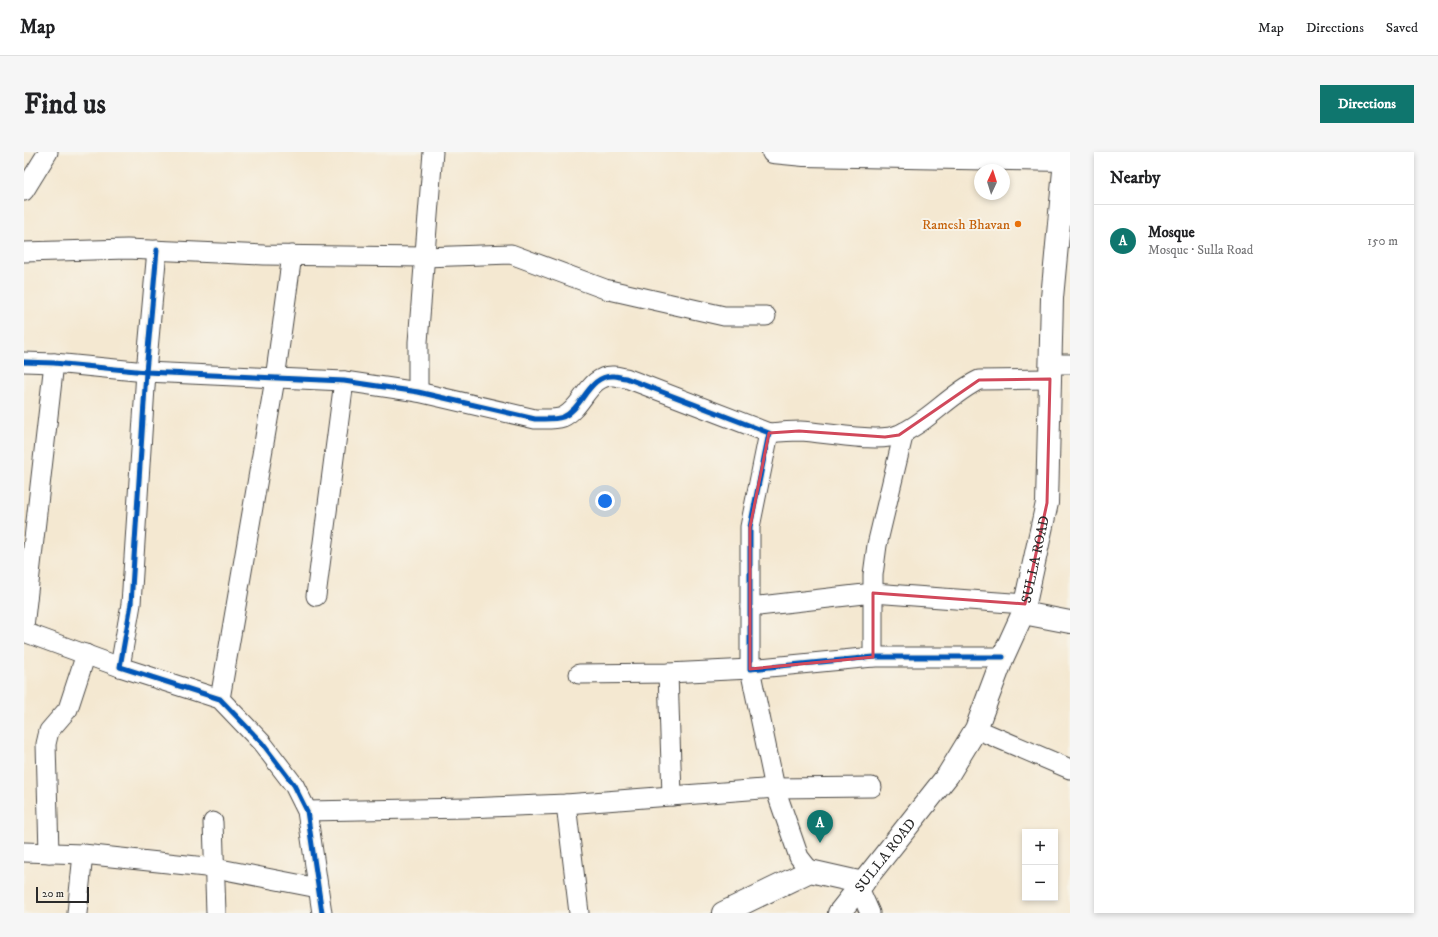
<!DOCTYPE html>
<html lang="en">
<head>
<meta charset="utf-8">
<style>
	body { margin:0; font-family:"IM FELL DW Pica",serif; background:#f6f6f6; color:#202124 }
	.controls { position:absolute; right:12px; bottom:12px; display:grid; overflow:hidden; border-radius:0px; box-shadow:0 2px 6px #0003 }
	.controls button { width:36px; height:36px; display:grid; place-items:center; padding:0; border:0; border-bottom:1px solid #e0e0e0; background:#fff; color:#202124; font:20px sans-serif }
	.compass { position:absolute; left:950px; top:12px; width:36px; height:36px; border-radius:50%; background:#fff; box-shadow:0 2px 6px #0003; rotate:4deg }
	.scale { position:absolute; left:12px; bottom:10px; width:53px; box-sizing:border-box; padding-left:4px; border:2px solid #2b2b2b; border-top:0; font-size:11px; line-height:14px; white-space:nowrap; color:#2b2b2b; -webkit-text-stroke:3px #f7f3e8; paint-order:stroke }
	.you { position:absolute; left:581px; top:349px; width:14px; height:14px; margin:-10px; border:3px solid #fff; border-radius:50%; background:#1a73e8; box-shadow:0 0 0 6px #1a73e833 }
	.badge { display:grid; place-items:center; width:26px; height:26px; border-radius:50%; background:#0f766e; color:#fff; font-size:13px; font-weight:700 }
	.pin { position:absolute; translate:-50% -33px; filter:drop-shadow(0 1px 2px #0008) }
	.pin::after { content:''; position:absolute; top:21px; width:14px; height:12px; background:inherit; clip-path:polygon(0 0,100% 0,50% 100%) }
	.list { margin:0; padding:0; list-style:none }
	h2 { display:flex; justify-content:space-between; align-items:center; height:52px; margin:0; padding:0 16px; font-size:17px }
	h2 small { font-size:13px; font-weight:400; color:#757577 }
	.list li { display:grid; grid-template-columns:26px 1fr auto; gap:12px; align-items:center; box-sizing:border-box; height:72px; padding:0 16px; border-top:1px solid #e0e0e0 }
	.list b { display:block; font-size:15px; white-space:nowrap }
	.list p { margin:0; font-size:13px; white-space:nowrap; color:#757577 }
	.list em { font-size:13px; font-style:normal; color:#757577 }
	.map { position:relative; flex:none; width:1046px; height:761px; overflow:hidden; border-radius:0px }
	header { display:flex; align-items:center; gap:24px; box-sizing:border-box; height:56px; padding:0 20px; background:#fff; border-bottom:1px solid #e0e0e0 }
	header strong { font-size:19px }
	nav { display:flex; gap:22px; margin-inline-start:auto; font-size:14px }
	.intro { display:flex; align-items:center; justify-content:space-between; box-sizing:border-box; height:96px; padding:0 24px }
	h1 { margin:0; font-size:28px }
	.button { padding:10px 18px; border-radius:0px; background:#0f766e; color:#fff; font-size:14px; font-weight:700 }
	main { display:flex; gap:24px; padding:0 24px }
	aside { flex:1; background:#fff; border-radius:0px; box-shadow:0 2px 6px #0003 }
	.map>svg:first-child { display:block }
	.lines { fill:none; stroke-linecap:round; stroke-linejoin:round }
	.minor-casing { stroke:#494744; stroke-width:21 }
	.tertiary-casing { stroke:#494744; stroke-width:24 }
	.secondary-casing { stroke:#494744; stroke-width:24 }
	.minor { stroke:#fff; stroke-width:19 }
	.tertiary { stroke:#fff; stroke-width:22 }
	.secondary { stroke:#fff; stroke-width:22 }
	.cycleway-casing { stroke:#f7f3e8; stroke-width:8 }
	.cycleway { stroke:#0057b8; stroke-width:5 }
	.marked { fill:none; stroke:#d1495b; stroke-width:3; stroke-linejoin:round }
	.food-dot { fill:#e8710a; stroke:#f7f3e8; stroke-width:1.5 }
	.labels { text-anchor:middle; stroke-width:4; stroke-linejoin:round; paint-order:stroke }
	.food-label { font-size:14px; fill:#c56008; stroke:#f7f3e8; text-anchor:end }
	.street-label { font-size:14px; fill:#2b2b2b; stroke:#f7f3e8 }
</style>
</head>
<body>
<header>
<strong>Map</strong>
<nav><a>Map</a><a>Directions</a><a>Saved</a></nav>
</header>
<div class="intro"><h1>Find us</h1><a class="button">Directions</a></div>
<main>
<div class="map">
<svg width="1046" height="761" viewBox="0 0 1046 761">
	<rect width="100%" height="100%" fill="#f7f3e8"/>
	<filter id="ink" filterUnits="userSpaceOnUse"><feTurbulence type="fractalNoise" baseFrequency=".025" numOctaves="2"/><feDisplacementMap in="SourceGraphic" scale="8" xChannelSelector="R" yChannelSelector="G"/><feConvolveMatrix kernelMatrix="1 2 1 2 8 2 1 2 1" color-interpolation-filters="sRGB"/></filter>
	<filter id="wash" filterUnits="userSpaceOnUse"><feTurbulence type="fractalNoise" baseFrequency=".012" numOctaves="4" result="noise"/><feDisplacementMap in="SourceGraphic" scale="16" xChannelSelector="R" yChannelSelector="G"/><feGaussianBlur stdDeviation="0.9" result="paint"/><feColorMatrix in="noise" values="0 0 0 0 0 0 0 0 0 0 0 0 0 0 0 0 0 1.4 0 .05"/><feComposite in="paint" operator="in"/></filter>
	<g filter="url(#wash)">
		<rect width="100%" height="100%" fill="#f4e8d1"/>
	</g>
	<g filter="url(#ink)">
		<g class="lines">
			<defs>
				<g id="minor">
					<path d="M0 39 24 0"/>
					<path d="M133 98 122 220 107 452 96 515 196 547 238 591 270 633 283 659 298 761"/>
					<path d="M0 100 103 97 240 103 400 105 487 102 581 137 700 164H742"/>
					<path d="M0 210 30 211 122 220 320 229 394 240 511 267C520 267 530 268 539 265 559 256 565 222 590 224 594 224 598 226 602 226L745 281 726 375V517L849 505H979"/>
					<path d="M1026 212H1046"/>
					<path d="M394 240V190L409 0"/>
					<path d="M745 281C755 280 766 279 776 279 800 280 856 292 876 282 905 269 926 242 955 228L1026 227"/>
					<path d="M292 444 320 229"/>
					<path d="M726 455 849 441 1001 452"/>
					<path d="M0 475 30 211"/>
					<path d="M0 480 96 515"/>
					<path d="M849 505V423L853 393 880 280"/>
					<path d="M644 521 648 644"/>
					<path d="M555 522 644 521 726 517 751 636 775 705 786 719"/>
					<path d="M196 547 251 227 268 103"/>
					<path d="M952 577 1046 617"/>
					<path d="M542 652 555 761"/>
					<path d="M283 659 443 656 542 652 751 636 848 635"/>
					<path d="M189 670 192 761"/>
					<path d="M0 700 59 702 191 716 294 736"/>
					<path d="M25 701 22 592 25 579 44 557 62 502"/>
					<path d="M835 736 846 761"/>
					<path d="M53 761 59 702"/>
				</g>
				<g id="tertiary">
					<path d="M749 0 780 3 1041 8"/>
					<path d="M999 461 1046 470"/>
					<path d="M699 761 786 719 839 731"/>
				</g>
				<g id="secondary">
					<path id="s1" d="M815 761 924 623 952 577 979 505 999 461 1023 351 1028 146 1041 8 1046 0"/>
				</g>
			</defs>
			<use href="#minor" class="minor-casing"/>
			<use href="#tertiary" class="tertiary-casing"/>
			<use href="#secondary" class="secondary-casing"/>
			<use href="#minor" class="minor"/>
			<use href="#tertiary" class="tertiary"/>
			<use href="#secondary" class="secondary"/>
			<defs>
				<g id="cycleway">
					<path d="M133 98 122 220 107 452 96 515 196 547 238 591 270 633 283 659 298 761"/>
					<path d="M0 210 30 211 122 220 320 229 394 240 511 267C520 267 530 268 539 265 559 256 565 222 590 224 594 224 598 226 602 226L745 281 726 375V517L849 505H979"/>
				</g>
			</defs>
			<use href="#cycleway" class="cycleway-casing"/>
			<use href="#cycleway" class="cycleway"/>
		</g>
	</g>
	<path class="marked" d="M1026 227 1023 351 1001 452 849 441V505L726 517V375L745 281 775 279 861 285 875 283 955 228Z"/>
	<circle class="food-dot" cx="994" cy="72" r="4"/>
	<g class="labels">
		<g class="food-label">
			<text x="986" y="77">Ramesh Bhavan</text>
		</g>
		<g class="street-label">
			<text dy="5" stroke="none"><textPath href="#s1" startOffset="410">SULLA ROAD</textPath></text>
			<text dy="5" stroke="none"><textPath href="#s1" startOffset="74">SULLA ROAD</textPath></text>
		</g>
	</g>
</svg>
<div class="controls">
<button>+</button>
<button>−</button>
</div>
<svg class="compass" viewBox="-18 -18 36 36"><path d="M0-13l5 13h-10z" fill="#e53935"/><path d="M0 13l5-13h-10z" fill="#757577"/></svg>
<div class="scale">20 m</div>
<div class="you"></div>
<div class="pin badge" style="left:796px;top:691px">A</div>
</div>
<aside>
<h2>Nearby<small></small></h2>
<ul class="list">
<li><span class="badge">A</span><div><b>Mosque</b><p>Mosque · Sulla Road</p></div><em>150 m</em></li>
</ul>
</aside>
</main>
</body>
</html>
